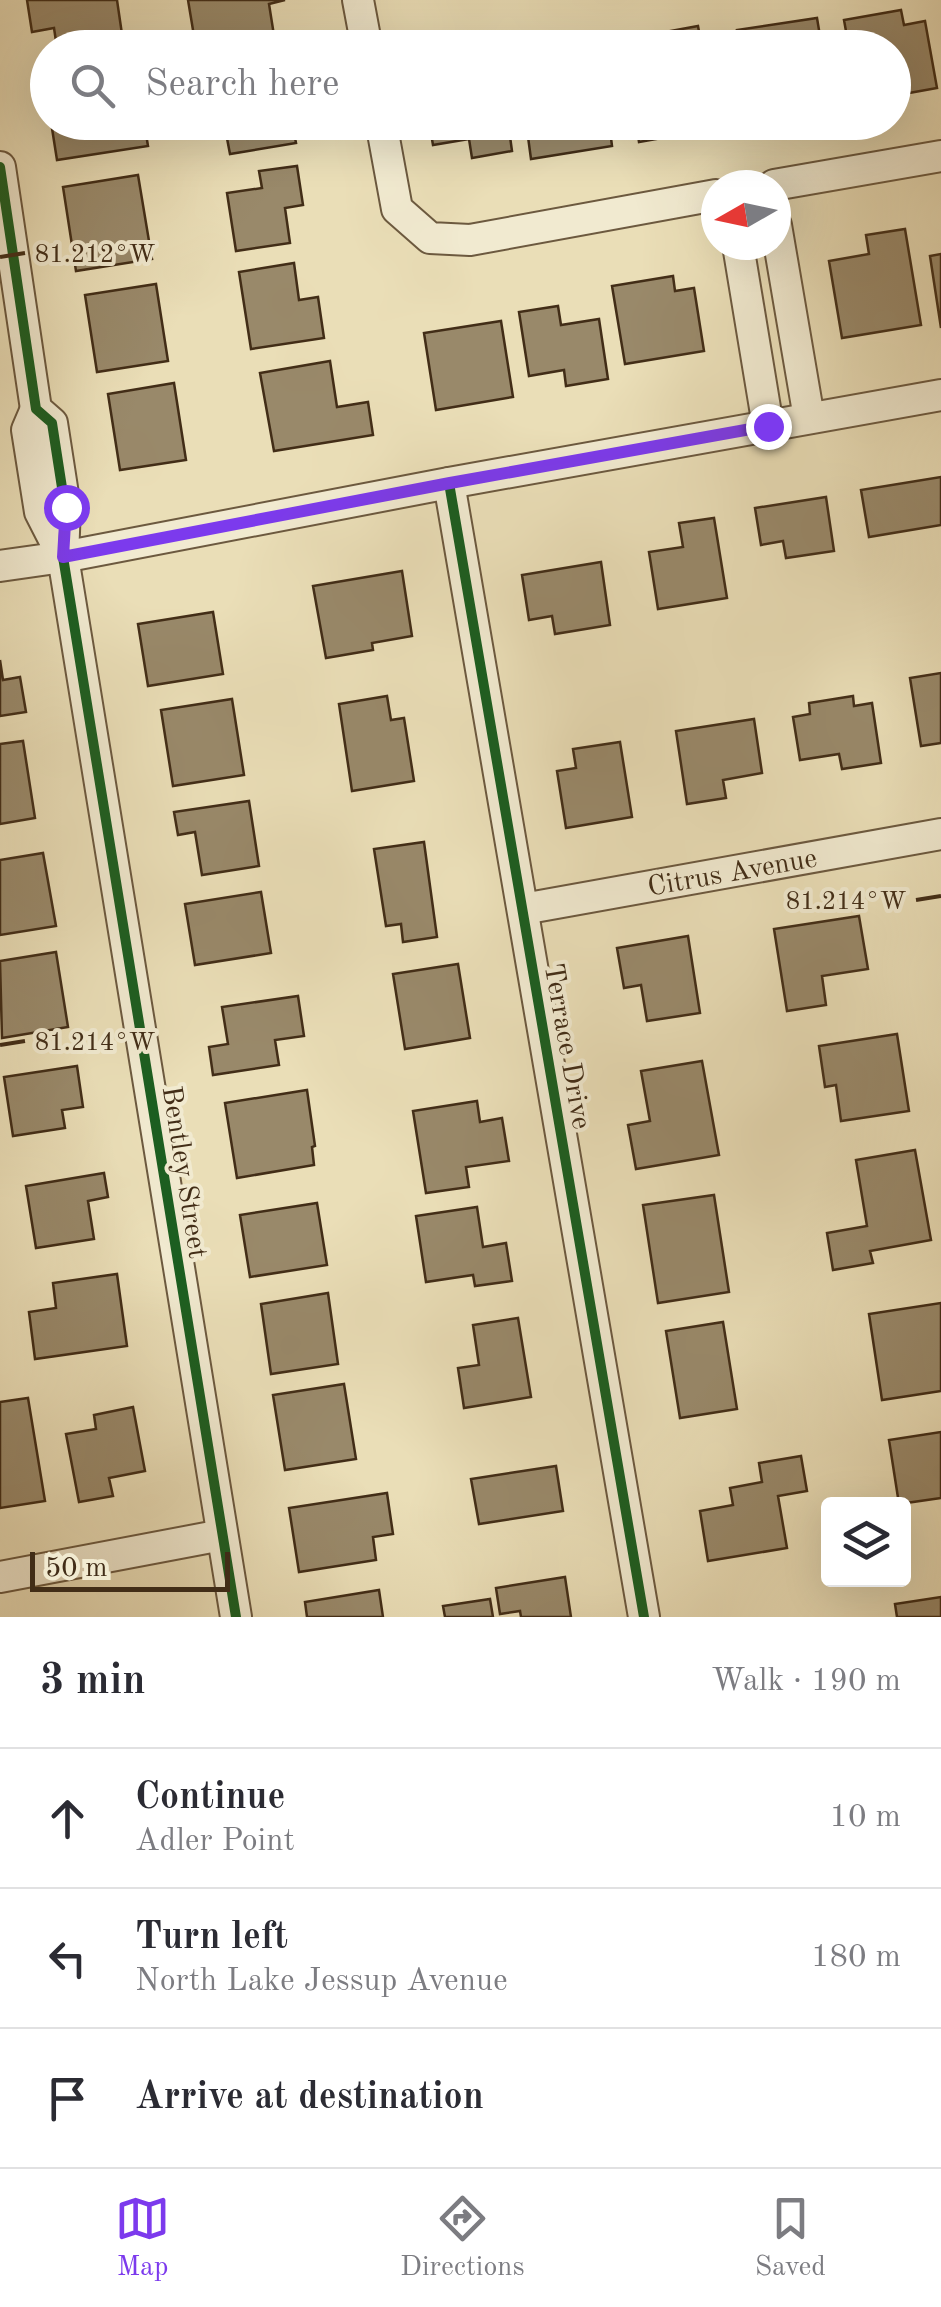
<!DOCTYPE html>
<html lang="en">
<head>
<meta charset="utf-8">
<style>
	body { margin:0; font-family:"Old Standard TT",serif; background:#f7f7f7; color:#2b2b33 }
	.controls { position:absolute; right:30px; bottom:30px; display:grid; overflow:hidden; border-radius:10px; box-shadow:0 10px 40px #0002 }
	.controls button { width:90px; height:90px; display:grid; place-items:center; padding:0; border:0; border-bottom:2px solid #e1e1e2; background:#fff; color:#2b2b33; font:50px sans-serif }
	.compass { position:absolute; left:701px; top:170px; width:90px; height:90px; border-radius:50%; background:#fff; box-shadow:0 10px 40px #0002; rotate:261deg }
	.scale { position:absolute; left:30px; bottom:25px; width:200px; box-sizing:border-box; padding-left:10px; border:5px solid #422d17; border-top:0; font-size:28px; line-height:35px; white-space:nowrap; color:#422d17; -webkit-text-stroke:8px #f1ead0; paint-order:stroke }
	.stop { position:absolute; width:30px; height:30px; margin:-22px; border:8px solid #7c3aed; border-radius:50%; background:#fff }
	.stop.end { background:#7c3aed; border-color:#fff; box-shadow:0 2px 10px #0008 }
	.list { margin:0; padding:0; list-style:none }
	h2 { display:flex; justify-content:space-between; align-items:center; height:130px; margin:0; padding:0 40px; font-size:42px }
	h2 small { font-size:32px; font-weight:400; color:#7c7c81 }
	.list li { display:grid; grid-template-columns:65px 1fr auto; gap:30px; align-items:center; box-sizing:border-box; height:140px; padding:0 40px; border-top:2px solid #e1e1e2 }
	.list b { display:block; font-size:38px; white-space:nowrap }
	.list p { margin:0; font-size:32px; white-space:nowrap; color:#7c7c81 }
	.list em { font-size:32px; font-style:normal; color:#7c7c81 }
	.icon { flex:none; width:55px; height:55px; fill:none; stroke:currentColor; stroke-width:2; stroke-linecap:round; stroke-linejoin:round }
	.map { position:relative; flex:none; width:941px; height:1617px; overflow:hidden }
	.search { position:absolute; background:#fff; box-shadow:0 10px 40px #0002; left:30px; right:30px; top:30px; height:110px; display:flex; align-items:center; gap:25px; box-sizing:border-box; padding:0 35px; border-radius:55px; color:#7c7c81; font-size:38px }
	.sheet { height:550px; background:#fff }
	nav { display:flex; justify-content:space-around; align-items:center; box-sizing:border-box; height:140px; border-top:2px solid #e1e1e2; background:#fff; font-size:28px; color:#7c7c81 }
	nav a { display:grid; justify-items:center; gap:5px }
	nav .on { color:#7c3aed }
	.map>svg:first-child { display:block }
	.building { fill:#99896a; stroke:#422d17; stroke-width:2.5 }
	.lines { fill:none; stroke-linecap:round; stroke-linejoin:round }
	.minor-casing { stroke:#6c593f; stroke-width:34 }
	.minor { stroke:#f1ead0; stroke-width:30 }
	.cycleway-casing { stroke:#f1ead0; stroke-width:16 }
	.cycleway { stroke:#1b5e20; stroke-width:10 }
	.route { stroke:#7c3aed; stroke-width:12 }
	.ticks { fill:none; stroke:#422d17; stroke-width:4 }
	.labels { text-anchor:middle; stroke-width:8; stroke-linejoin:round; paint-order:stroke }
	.street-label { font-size:28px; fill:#422d17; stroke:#f1ead0 }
	.ticks-label { font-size:25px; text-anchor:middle; fill:#422d17; stroke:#f1ead0; stroke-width:8; stroke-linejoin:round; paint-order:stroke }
</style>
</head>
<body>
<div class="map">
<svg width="941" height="1617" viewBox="0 0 941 1617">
	<rect width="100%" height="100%" fill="#eadeb7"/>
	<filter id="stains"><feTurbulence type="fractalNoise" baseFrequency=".002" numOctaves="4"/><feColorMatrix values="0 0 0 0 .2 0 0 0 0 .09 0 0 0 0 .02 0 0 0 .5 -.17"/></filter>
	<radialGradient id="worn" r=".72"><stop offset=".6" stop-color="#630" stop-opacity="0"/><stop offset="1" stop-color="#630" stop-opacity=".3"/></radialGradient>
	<g class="building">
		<path d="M27 0H117L123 41 80 48H57L54 28 32 32Z"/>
		<path d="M188 0H285L269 4 276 48H196Z"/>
		<path d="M901 10 904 25 925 21 937 88 898 95 894 75V48H849L844 20Z"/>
		<path d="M817 18 822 48H740L737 30Z"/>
		<path d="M698 26 702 48H640L638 37Z"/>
		<path d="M51 122H144L148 146 57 160Z"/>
		<path d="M205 122H292L296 143 230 154 226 133 207 136Z"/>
		<path d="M429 122H508L512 151 472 158 469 139 433 145Z"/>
		<path d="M526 122H609L612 146 531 159Z"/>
		<path d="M636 122H677L679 135 639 142Z"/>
		<path d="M297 166 303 205 285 208 290 243 236 251 227 193 262 188 259 171Z"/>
		<path d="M138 175 152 259 76 271 63 187Z"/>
		<path d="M905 229 921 325 842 338 829 261 869 254 866 235Z"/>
		<path d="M941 254V328L930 256Z"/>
		<path d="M294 263 299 300 318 297 324 338 251 349 239 272Z"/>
		<path d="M673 276 675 291 694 288 704 351 625 364 612 286Z"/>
		<path d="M156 284 168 361 97 372 85 295Z"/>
		<path d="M558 306 561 325 599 319 608 379 566 386 564 370 529 376 519 312Z"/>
		<path d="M501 321 513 397 436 410 424 333Z"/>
		<path d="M330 361 337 407 368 402 373 435 274 451 260 373Z"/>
		<path d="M174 383 186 460 120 470 108 394Z"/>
		<path d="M941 477V525L869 537 861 490Z"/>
		<path d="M826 497 834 551 786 558 783 541 761 545 755 508Z"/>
		<path d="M714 518 727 598 658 609 649 552 683 547 679 523Z"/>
		<path d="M601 562 610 625 555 634 552 616 529 620 522 575Z"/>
		<path d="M402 571 412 636 372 643 373 650 326 658 313 586Z"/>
		<path d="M213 612 223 674 148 686 138 624Z"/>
		<path d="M0 660 3 680 20 677 26 712 0 716Z"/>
		<path d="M941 673V743L921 746 910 678Z"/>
		<path d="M387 696 391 720 404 718 414 781 352 791 339 704Z"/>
		<path d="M853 696 854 706 872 703 881 763 842 769 839 754 800 760 793 717 810 714 809 703Z"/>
		<path d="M232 699 244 775 173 786 161 710Z"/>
		<path d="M754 719 762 773 723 780 726 798 687 804 676 731Z"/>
		<path d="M23 741 35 818 0 824V744Z"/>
		<path d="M620 742 632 817 566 828 557 771 576 768 573 749Z"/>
		<path d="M249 801 259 866 202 875 195 832 178 835 174 812Z"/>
		<path d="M424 842 437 937 403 942 401 924 386 926 374 849Z"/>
		<path d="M43 853 56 926 0 935V860Z"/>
		<path d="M261 892 271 953 195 965 185 904Z"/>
		<path d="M859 916 868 969 822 976 826 1005 787 1011 774 929Z"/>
		<path d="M688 936 700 1013 647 1021 641 985 624 988 617 948Z"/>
		<path d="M56 952 68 1027 2 1038 0 961Z"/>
		<path d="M458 964 470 1038 405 1049 393 974Z"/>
		<path d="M298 996 304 1036 275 1040 279 1065 213 1075 209 1047 228 1044 222 1007Z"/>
		<path d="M897 1034 909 1111 841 1121 836 1085 825 1087 819 1046Z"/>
		<path d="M702 1061 719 1155 636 1169 628 1125 650 1121 641 1071Z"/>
		<path d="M77 1066 83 1107 62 1110 65 1128 13 1136 4 1077Z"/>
		<path d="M307 1090 315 1146 312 1147 314 1165 237 1178 225 1103Z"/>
		<path d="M477 1101 480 1122 502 1118 509 1161 466 1167 469 1187 426 1193 413 1111Z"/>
		<path d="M915 1150 931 1240 870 1251 873 1263 833 1270 827 1233 867 1226 856 1160Z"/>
		<path d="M104 1173 108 1197 88 1201 94 1239 36 1248 26 1186Z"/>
		<path d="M714 1195 729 1292 658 1303 643 1205Z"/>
		<path d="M317 1203 327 1265 250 1277 240 1215Z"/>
		<path d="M477 1207 483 1247 506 1243 512 1281 475 1286 473 1275 426 1282 416 1216Z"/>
		<path d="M117 1274 127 1346 35 1359 29 1312 56 1308 53 1283Z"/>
		<path d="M328 1293 338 1364 271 1374 261 1304Z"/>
		<path d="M941 1303V1391L882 1400 869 1314Z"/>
		<path d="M518 1318 531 1397 464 1408 458 1368 479 1365 473 1325Z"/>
		<path d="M723 1322 737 1409 680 1418 666 1331Z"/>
		<path d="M344 1384 356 1459 285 1470 273 1395Z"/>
		<path d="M28 1398 45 1501 0 1508V1402Z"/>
		<path d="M133 1407 145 1471 109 1478 113 1496 79 1502 66 1434 96 1429 94 1415Z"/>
		<path d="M941 1432V1498L899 1504 889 1440Z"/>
		<path d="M801 1456 807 1491 778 1496 787 1548 708 1561 700 1511 733 1505 730 1488 762 1482 759 1463Z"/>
		<path d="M556 1466 563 1511 479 1524 471 1479Z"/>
		<path d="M387 1493 393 1534 373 1537 376 1560 299 1572 289 1508Z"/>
		<path d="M565 1577 571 1617H521L520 1611 500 1614 496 1588Z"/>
		<path d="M379 1590 383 1617H307L305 1602Z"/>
		<path d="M941 1597V1617H897L895 1604Z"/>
		<path d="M490 1599 493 1617H445L443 1606Z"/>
	</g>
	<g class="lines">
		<defs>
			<g id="minor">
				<path d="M358 0 367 48"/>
				<path d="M381 122 397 209 430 238 470 240 716 195"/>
				<path d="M0 167 36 409 52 423 65 507 63 557 236 1617"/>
				<path d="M774 185 941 156"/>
				<path d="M776 225 809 418"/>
				<path d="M738 245 768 426"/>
				<path d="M36 409 27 430 40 512 62 555"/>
				<path d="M449 483 644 1617"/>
				<path d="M0 566 63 557 449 483 941 395"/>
				<path d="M523 909 941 834"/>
				<path d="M0 1577 222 1535"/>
			</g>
		</defs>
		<use href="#minor" class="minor-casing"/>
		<use href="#minor" class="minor"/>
		<defs>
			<g id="cycleway">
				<path d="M0 167 36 409 52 423 65 507 63 557 236 1617"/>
				<path d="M449 483 644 1617"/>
			</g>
		</defs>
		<use href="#cycleway" class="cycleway-casing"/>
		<use href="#cycleway" class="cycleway"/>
	</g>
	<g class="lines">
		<path class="route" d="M66 507 63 557 450 483 768 426"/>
	</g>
	<path class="ticks" d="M0 257 25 253M916 900 941 896M0 1045 25 1041"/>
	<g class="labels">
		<g class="street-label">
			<text transform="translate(732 871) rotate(-10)" y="10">Citrus Avenue</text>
			<text transform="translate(569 1046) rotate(80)" y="10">Terrace Drive</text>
			<text transform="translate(186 1172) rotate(81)" y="10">Bentley Street</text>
		</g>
	</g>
	<g class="ticks-label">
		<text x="95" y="262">81.212°W</text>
		<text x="846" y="909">81.214°W</text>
		<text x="95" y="1050">81.214°W</text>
	</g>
	<rect width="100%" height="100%" filter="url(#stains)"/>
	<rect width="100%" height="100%" fill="url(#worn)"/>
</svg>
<div class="controls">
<button><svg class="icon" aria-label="layers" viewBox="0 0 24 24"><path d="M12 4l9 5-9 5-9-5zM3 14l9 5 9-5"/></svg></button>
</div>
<svg class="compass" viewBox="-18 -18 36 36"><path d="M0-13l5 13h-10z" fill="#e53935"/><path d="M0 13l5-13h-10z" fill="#7c7c81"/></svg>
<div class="scale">50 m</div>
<div class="stop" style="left:66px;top:507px"></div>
<div class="stop end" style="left:768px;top:426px"></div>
<div class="search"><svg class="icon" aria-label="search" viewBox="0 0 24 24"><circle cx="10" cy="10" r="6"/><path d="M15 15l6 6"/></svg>Search here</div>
</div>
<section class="sheet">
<h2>3 min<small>Walk · 190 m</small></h2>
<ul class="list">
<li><svg class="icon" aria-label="ahead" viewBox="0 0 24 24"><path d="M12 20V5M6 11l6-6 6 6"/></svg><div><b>Continue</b><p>Adler Point</p></div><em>10 m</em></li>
<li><svg class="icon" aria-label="left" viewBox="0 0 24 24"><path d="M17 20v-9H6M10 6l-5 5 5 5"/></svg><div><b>Turn left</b><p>North Lake Jessup Avenue</p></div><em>180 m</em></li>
<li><svg class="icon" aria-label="arrive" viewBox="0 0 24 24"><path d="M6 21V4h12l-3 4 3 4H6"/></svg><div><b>Arrive at destination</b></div></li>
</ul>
</section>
<nav>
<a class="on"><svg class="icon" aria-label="map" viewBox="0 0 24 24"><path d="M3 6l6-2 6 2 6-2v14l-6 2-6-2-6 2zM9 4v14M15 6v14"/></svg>Map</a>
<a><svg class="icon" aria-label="directions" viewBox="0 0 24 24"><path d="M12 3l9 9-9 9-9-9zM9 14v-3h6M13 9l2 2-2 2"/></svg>Directions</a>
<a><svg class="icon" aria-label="saved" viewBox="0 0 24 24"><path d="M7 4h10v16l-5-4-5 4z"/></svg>Saved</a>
</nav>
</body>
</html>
